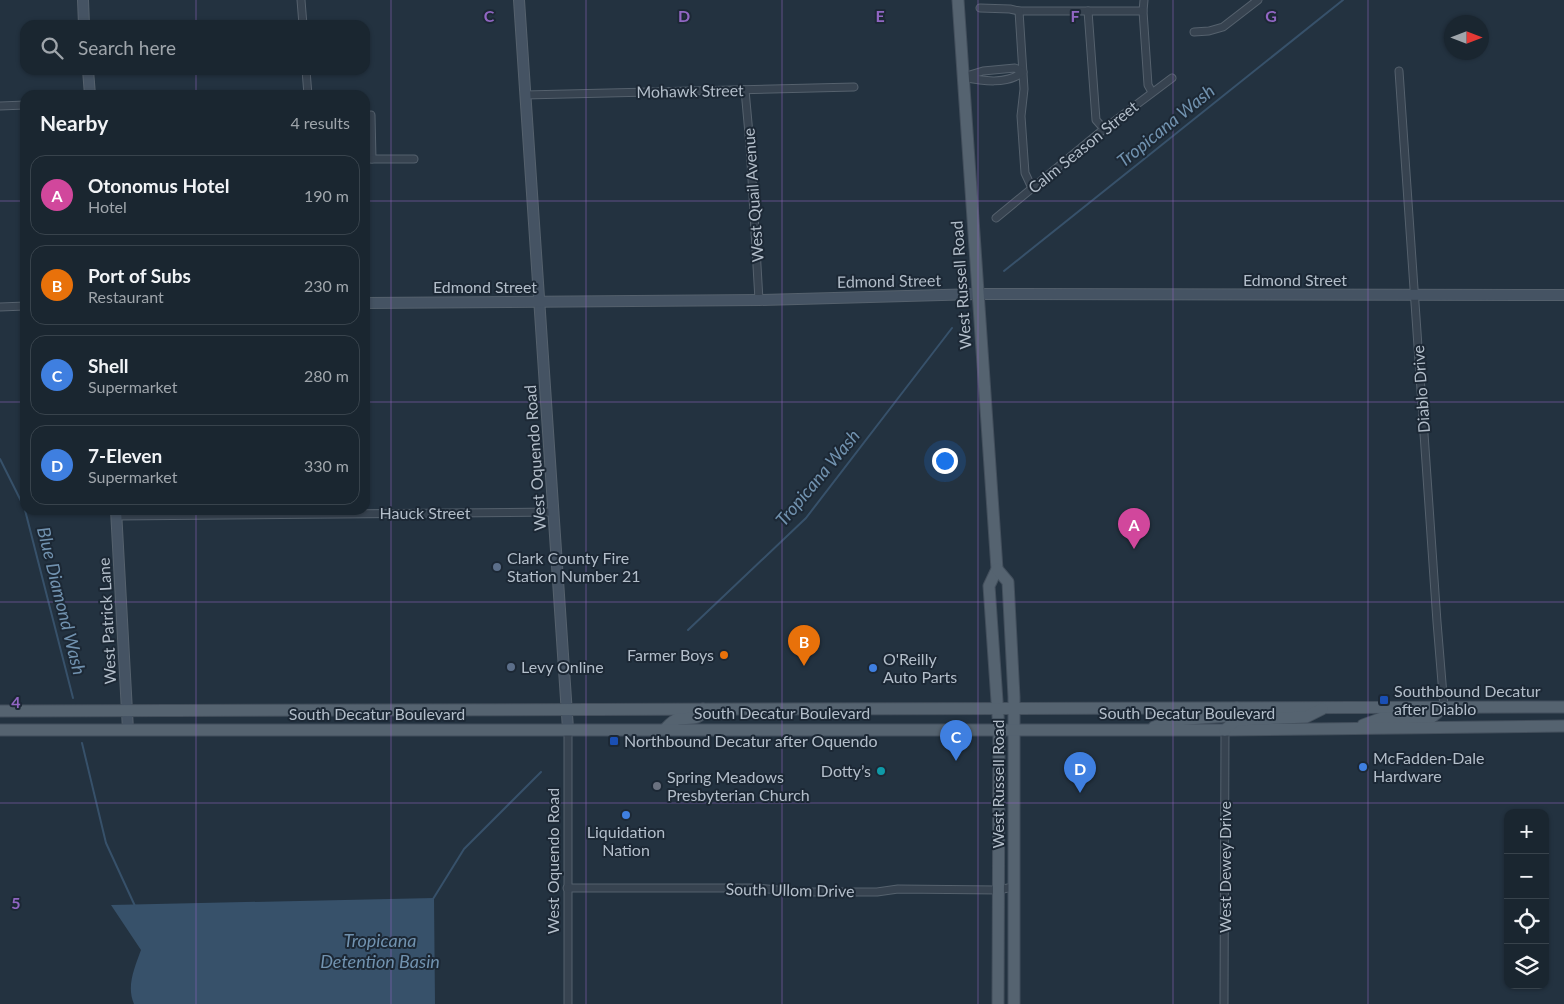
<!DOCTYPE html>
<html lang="en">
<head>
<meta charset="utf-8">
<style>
	body { margin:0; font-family:Lato,sans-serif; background:#232e38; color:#f1f3f6 }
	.controls { position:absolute; right:15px; bottom:15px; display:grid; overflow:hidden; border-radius:10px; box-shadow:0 1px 4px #0004 }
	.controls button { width:45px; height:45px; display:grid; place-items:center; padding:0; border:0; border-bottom:1px solid #38434c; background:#1a2630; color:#f1f3f6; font:25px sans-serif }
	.compass { position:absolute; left:1444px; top:15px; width:45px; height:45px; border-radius:50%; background:#1a2630; box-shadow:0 1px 4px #0004; rotate:90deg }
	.you { position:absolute; left:944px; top:460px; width:18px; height:18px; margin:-12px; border:4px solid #fff; border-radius:50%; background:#1a73e8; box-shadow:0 0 0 8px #1a73e833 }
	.badge { display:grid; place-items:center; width:32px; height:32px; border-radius:50%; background:#d93025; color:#fff; font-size:16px; font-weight:700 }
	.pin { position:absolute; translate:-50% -41px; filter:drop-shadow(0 1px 2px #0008) }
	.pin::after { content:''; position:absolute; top:26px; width:18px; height:15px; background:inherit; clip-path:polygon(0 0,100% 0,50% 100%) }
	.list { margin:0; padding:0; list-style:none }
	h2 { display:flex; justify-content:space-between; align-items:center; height:65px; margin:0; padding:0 20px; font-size:21px }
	h2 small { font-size:16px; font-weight:400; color:#9fa5ab }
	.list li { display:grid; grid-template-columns:32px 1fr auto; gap:15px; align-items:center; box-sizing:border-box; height:80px; margin:0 10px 10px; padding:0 10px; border:1px solid #38434c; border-radius:15px }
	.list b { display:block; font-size:19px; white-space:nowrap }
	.list p { margin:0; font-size:16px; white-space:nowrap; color:#9fa5ab }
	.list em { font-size:16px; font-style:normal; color:#9fa5ab }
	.icon { flex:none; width:28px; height:28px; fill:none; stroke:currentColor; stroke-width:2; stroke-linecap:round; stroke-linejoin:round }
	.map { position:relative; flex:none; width:1564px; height:1004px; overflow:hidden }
	.search { position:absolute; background:#1a2630; box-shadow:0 1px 4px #0004; left:20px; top:20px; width:350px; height:55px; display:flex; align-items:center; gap:12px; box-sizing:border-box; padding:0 18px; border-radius:15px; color:#9fa5ab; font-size:19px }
	.panel { position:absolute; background:#1a2630; box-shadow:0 1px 4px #0004; left:20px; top:90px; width:350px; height:425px; border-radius:15px }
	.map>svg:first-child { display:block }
	.water { fill:#37516a }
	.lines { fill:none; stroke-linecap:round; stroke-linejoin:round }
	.stream { stroke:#37516a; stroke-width:2 }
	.street-casing { stroke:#55616d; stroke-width:9 }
	.secondary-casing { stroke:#55616d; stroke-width:12 }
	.primary-casing { stroke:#434f5c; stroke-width:13 }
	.street { stroke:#374350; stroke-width:7 }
	.secondary { stroke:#455363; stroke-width:10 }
	.primary { stroke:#556370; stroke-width:11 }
	.grid { fill:none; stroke:#9166c3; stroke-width:1; stroke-opacity:0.55 }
	.service-dot { fill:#5c6f8a; stroke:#1c2835; stroke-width:2 }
	.food-dot { fill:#e8710a; stroke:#1c2835; stroke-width:2 }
	.shop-dot { fill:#3f7fe0; stroke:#1c2835; stroke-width:2 }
	.transit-dot { fill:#1a4fb4; stroke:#1c2835; stroke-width:2 }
	.culture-dot { fill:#0f9aa8; stroke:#1c2835; stroke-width:2 }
	.worship-dot { fill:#6b7280; stroke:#1c2835; stroke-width:2 }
	.labels { text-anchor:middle; stroke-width:4; stroke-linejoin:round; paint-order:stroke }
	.street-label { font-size:16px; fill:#b3beca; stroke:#1c2835 }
	.poi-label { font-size:16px; fill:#b3beca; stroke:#1c2835; text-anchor:start }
	.water-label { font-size:18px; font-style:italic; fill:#7192af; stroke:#1c2835 }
	.grid-label { font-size:16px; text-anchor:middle; font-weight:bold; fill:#9166c3; stroke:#1c2835; stroke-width:4; stroke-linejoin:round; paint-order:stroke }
</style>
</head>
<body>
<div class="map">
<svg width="1564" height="1004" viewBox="0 0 1564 1004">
	<rect width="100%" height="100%" fill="#233240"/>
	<path class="water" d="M434 898 435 1004H134C126 986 135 967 141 950L111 905Z"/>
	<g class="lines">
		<g class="stream">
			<path d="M1004 271 1343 0"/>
			<path d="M0 459 25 509"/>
			<path d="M25 510 73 698"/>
			<path d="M688 630 806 518 952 328"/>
			<path d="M82 743 106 843 135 906"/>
			<path d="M433 899 464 849 541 772"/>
		</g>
		<defs>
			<g id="street">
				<path d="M301 0 303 25"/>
				<path d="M1144 0 1143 11 1148 85 1152 92"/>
				<path d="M980 8 1010 9 1019 11H1143"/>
				<path d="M1019 11 1024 89 1021 116 1025 173 1032 188"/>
				<path d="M1088 11 1096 120 1104 129"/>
				<path d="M1194 32 1209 31 1223 27 1258 0"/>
				<path d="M1015 68 1023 72C1007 85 982 81 963 77L983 71Z"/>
				<path d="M306 70 308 95"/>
				<path d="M1399 71 1437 622 1444 707"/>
				<path d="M745 90 750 145 759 300"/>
				<path d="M525 95 854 87"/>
				<path d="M0 106 25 105"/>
				<path d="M371 115 372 159"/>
				<path d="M365 159H414"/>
				<path d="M996 218 1104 129 1172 78"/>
				<path d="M0 307 25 306"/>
				<path d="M116 516 554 512"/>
				<path d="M568 729V1004"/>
				<path d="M567 888H757L799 892H877L898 889 998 890 1013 887"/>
				<path d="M1224 1004 1225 730"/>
			</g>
			<g id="secondary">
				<path d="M83 0 84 25"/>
				<path d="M519 0 568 729"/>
				<path d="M88 70 90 95"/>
				<path d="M365 303 759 300 978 294 1564 295"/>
				<path d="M116 510 128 730"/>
			</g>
			<g id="primary">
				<path d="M958 0 997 569 989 586 999 730 998 1004"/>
				<path d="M997 569 1008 582 1014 697V1004"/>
				<path d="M0 711 1564 707"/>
				<path d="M1363 725 1382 718 1432 717 1444 707"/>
				<path d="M1154 727 1176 720 1227 716 1237 708"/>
				<path d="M665 729C668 726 673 720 678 719 688 717 700 722 703 709"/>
				<path d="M0 730H1225L1564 726"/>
				<path d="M1225 730 1236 720 1306 717 1322 709"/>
			</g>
		</defs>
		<use href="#street" class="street-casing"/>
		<use href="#secondary" class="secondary-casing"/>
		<use href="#primary" class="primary-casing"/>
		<use href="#street" class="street"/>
		<use href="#secondary" class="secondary"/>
		<use href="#primary" class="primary"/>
	</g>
	<path class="grid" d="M196 0V25M391 0V1004M586 0V1004M782 0V1004M978 0V1004M1173 0V1004M1368 0V1004M196 70V95M0 201H25M365 201H1564M0 402H25M365 402H1564M196 510V1004M0 602H1564M0 803H1564"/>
	<g class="service-dot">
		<circle cx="497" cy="567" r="5"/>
		<circle cx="511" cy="667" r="5"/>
	</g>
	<circle class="food-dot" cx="724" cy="655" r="5"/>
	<g class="shop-dot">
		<circle cx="873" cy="668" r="5"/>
		<circle cx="1363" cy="767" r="5"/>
		<circle cx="626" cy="815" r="5"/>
	</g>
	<g class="transit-dot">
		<rect x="1379" y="695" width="10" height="10" rx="2.5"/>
		<rect x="609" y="736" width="10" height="10" rx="2.5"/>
	</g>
	<circle class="culture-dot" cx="881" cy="771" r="5"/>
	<circle class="worship-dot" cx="657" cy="786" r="5"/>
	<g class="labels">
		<g class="street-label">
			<text transform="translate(690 91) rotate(-1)" y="6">Mohawk Street</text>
			<text transform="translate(1083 147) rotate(-39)" y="6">Calm Season Street</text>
			<text transform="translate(753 195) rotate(-94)" y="6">West Quail Avenue</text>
			<text x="1295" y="286">Edmond Street</text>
			<text transform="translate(889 281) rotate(-1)" y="6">Edmond Street</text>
			<text transform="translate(961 285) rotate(-94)" y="6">West Russell Road</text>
			<text x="485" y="293">Edmond Street</text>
			<text transform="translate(1421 389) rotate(-94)" y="6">Diablo Drive</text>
			<text transform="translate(535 458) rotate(-94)" y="6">West Oquendo Road</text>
			<text x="425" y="519">Hauck Street</text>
			<text transform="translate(107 621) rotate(-93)" y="6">West Patrick Lane</text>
			<text x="782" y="719">South Decatur Boulevard</text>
			<text x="1187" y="719">South Decatur Boulevard</text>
			<text x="377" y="720">South Decatur Boulevard</text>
			<text transform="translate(998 784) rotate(-90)" y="6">West Russell Road</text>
			<text transform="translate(553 861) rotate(-90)" y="6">West Oquendo Road</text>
			<text transform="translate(1225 867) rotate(-90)" y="6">West Dewey Drive</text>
			<text transform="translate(790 890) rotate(1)" y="6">South Ullom Drive</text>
		</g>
		<g class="poi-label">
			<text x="507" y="564">Clark County Fire<tspan x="507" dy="18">Station Number 21</tspan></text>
			<text x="714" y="661" text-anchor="end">Farmer Boys</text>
			<text x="883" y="665">O'Reilly<tspan x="883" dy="18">Auto Parts</tspan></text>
			<text x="521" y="673">Levy Online</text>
			<text x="1394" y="697">Southbound Decatur<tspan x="1394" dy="18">after Diablo</tspan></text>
			<text x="624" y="747">Northbound Decatur after Oquendo</text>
			<text x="1373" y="764">McFadden-Dale<tspan x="1373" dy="18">Hardware</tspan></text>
			<text x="871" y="777" text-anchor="end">Dotty’s</text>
			<text x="667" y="783">Spring Meadows<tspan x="667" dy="18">Presbyterian Church</tspan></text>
			<text x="626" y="838" text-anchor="middle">Liquidation<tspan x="626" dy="18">Nation</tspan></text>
		</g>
		<g class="water-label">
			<text transform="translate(1166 126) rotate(-39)" y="6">Tropicana Wash</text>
			<text transform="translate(818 478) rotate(-50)" y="6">Tropicana Wash</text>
			<text transform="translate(61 601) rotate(76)" y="6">Blue Diamond Wash</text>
			<text x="380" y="947">Tropicana<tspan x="380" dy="21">Detention Basin</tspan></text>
		</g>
	</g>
	<g class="grid-label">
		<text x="489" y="22">C</text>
		<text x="684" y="22">D</text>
		<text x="880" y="22">E</text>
		<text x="1075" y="22">F</text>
		<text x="1271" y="22">G</text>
		<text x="16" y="708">4</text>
		<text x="16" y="909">5</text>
	</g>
</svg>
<div class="controls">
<button>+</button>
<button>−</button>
<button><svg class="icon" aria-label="locate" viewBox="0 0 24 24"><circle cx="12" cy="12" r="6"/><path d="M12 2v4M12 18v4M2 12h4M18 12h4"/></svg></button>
<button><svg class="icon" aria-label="layers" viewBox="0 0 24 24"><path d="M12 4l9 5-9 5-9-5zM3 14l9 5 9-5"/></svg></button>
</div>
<svg class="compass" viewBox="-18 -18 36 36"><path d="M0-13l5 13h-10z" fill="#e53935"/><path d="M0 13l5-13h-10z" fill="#9fa5ab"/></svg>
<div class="you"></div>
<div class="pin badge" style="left:1134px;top:549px;background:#d1479c">A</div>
<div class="pin badge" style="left:804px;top:666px;background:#e8710a">B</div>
<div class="pin badge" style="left:956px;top:761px;background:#3f7fe0">C</div>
<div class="pin badge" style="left:1080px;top:793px;background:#3f7fe0">D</div>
<div class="search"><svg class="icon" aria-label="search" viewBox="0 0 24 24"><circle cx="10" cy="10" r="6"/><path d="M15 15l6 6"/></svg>Search here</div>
<section class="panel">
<h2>Nearby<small>4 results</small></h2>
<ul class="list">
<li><span class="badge" style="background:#d1479c">A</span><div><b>Otonomus Hotel</b><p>Hotel</p></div><em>190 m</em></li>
<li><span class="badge" style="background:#e8710a">B</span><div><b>Port of Subs</b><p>Restaurant</p></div><em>230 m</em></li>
<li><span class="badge" style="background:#3f7fe0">C</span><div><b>Shell</b><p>Supermarket</p></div><em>280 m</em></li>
<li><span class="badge" style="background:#3f7fe0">D</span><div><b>7-Eleven</b><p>Supermarket</p></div><em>330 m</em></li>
</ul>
</section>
</div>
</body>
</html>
